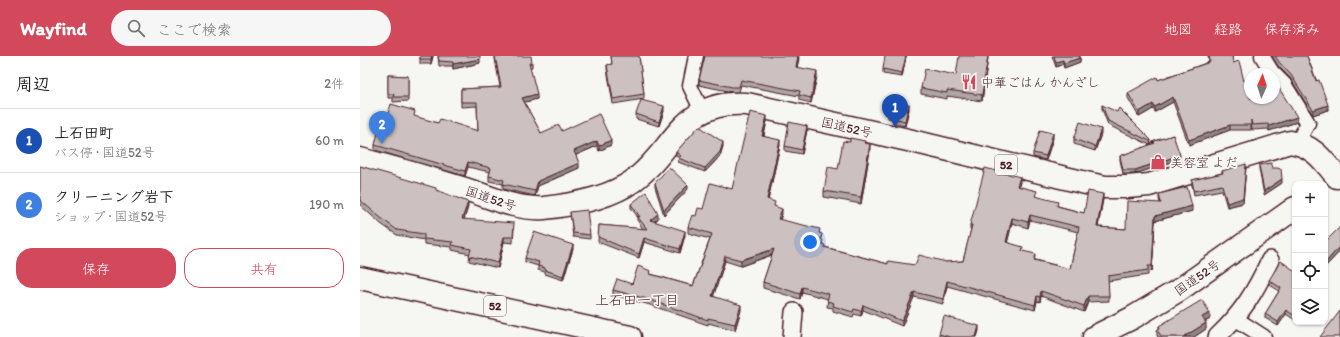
<!DOCTYPE html>
<html lang="ja">
<head>
<meta charset="utf-8">
<style>
	body { margin:0; font-family:Itim,"Klee One",sans-serif; background:#f6f6f6; color:#222 }
	.controls { position:absolute; right:12px; bottom:12px; display:grid; overflow:hidden; border-radius:8px; box-shadow:0 1px 3px #0004 }
	.controls button { width:36px; height:36px; display:grid; place-items:center; padding:0; border:0; border-bottom:1px solid #e0e0e0; background:#fff; color:#222; font:20px sans-serif }
	.compass { position:absolute; left:884px; top:12px; width:36px; height:36px; border-radius:50%; background:#fff; box-shadow:0 1px 3px #0004; rotate:3deg }
	.you { position:absolute; left:450px; top:186px; width:14px; height:14px; margin:-10px; border:3px solid #fff; border-radius:50%; background:#1a73e8; box-shadow:0 0 0 6px #1a73e833 }
	.badge { display:grid; place-items:center; width:26px; height:26px; border-radius:50%; background:#d1495b; color:#fff; font-size:13px; font-weight:700 }
	.pin { position:absolute; translate:-50% -33px; filter:drop-shadow(0 1px 2px #0008) }
	.pin::after { content:''; position:absolute; top:21px; width:14px; height:12px; background:inherit; clip-path:polygon(0 0,100% 0,50% 100%) }
	.list { margin:0; padding:0; list-style:none }
	h2 { display:flex; justify-content:space-between; align-items:center; height:52px; margin:0; padding:0 16px; font-size:17px }
	h2 small { font-size:13px; font-weight:400; color:#767676 }
	.list li { display:grid; grid-template-columns:26px 1fr auto; gap:12px; align-items:center; box-sizing:border-box; height:64px; padding:0 16px; border-top:1px solid #e0e0e0 }
	.list b { display:block; font-size:15px; white-space:nowrap }
	.list p { margin:0; font-size:13px; white-space:nowrap; color:#767676 }
	.list em { font-size:13px; font-style:normal; color:#767676 }
	.actions { display:flex; gap:8px; padding:12px 16px }
	.actions a { flex:1; padding:9px 0; border:1px solid #d1495b; border-radius:16px; text-align:center; font-size:14px; color:#d1495b }
	.actions .main { background:#d1495b; color:#fff }
	.icon { flex:none; width:22px; height:22px; fill:none; stroke:currentColor; stroke-width:2; stroke-linecap:round; stroke-linejoin:round }
	.map { position:relative; flex:none; width:980px; height:281px; overflow:hidden }
	header { display:flex; align-items:center; gap:24px; box-sizing:border-box; height:56px; padding:0 20px; background:#d1495b; color:#fff }
	header strong { font-size:19px }
	nav { display:flex; gap:22px; margin-inline-start:auto; font-size:14px }
	.search { width:280px; height:36px; background:#f6f6f6; display:flex; align-items:center; gap:10px; box-sizing:border-box; padding:0 14px; border-radius:22px; color:#767676; font-size:15px }
	main { display:flex }
	aside { flex:1; background:#fff }
	.map>svg:first-child { display:block }
	.lines { fill:none; stroke-linecap:round; stroke-linejoin:round }
	.minor-casing { stroke:#4a1f2b; stroke-width:17 }
	.tertiary-casing { stroke:#4a1f2b; stroke-width:20 }
	.trunk-casing { stroke:#4a1f2b; stroke-width:25 }
	.minor { stroke:#f6f6f2; stroke-width:14 }
	.tertiary { stroke:#f6f6f2; stroke-width:17 }
	.trunk { stroke:#f6f6f2; stroke-width:22 }
	.wall { fill:#afa6a5; stroke:#4a1f2b; fill-rule:evenodd }
	.shaded-wall { fill:#8f8786; stroke:#4a1f2b }
	.building { fill:#ccc1c0; stroke:#4a1f2b; fill-rule:evenodd }
	.labels { text-anchor:middle; stroke-width:3.5; stroke-linejoin:round; paint-order:stroke }
	.shield { fill:#f6f6f2; stroke:#7e6067; stroke-width:1 }
	.shield-label { font-size:12px; font-weight:bold; fill:#4a1f2b }
	.poi-label { font-size:13px; fill:#4a1f2b; stroke:#f6f6f2; text-anchor:start }
	.street-label { font-size:13px; fill:#4a1f2b; stroke:#f6f6f2 }
	.neighbourhood-label { font-size:14px; fill:#4a1f2b; stroke:#f6f6f2 }
</style>
</head>
<body>
<header>
<strong>Wayfind</strong>
<div class="search"><svg class="icon" aria-label="search" viewBox="0 0 24 24"><circle cx="10" cy="10" r="6"/><path d="M15 15l6 6"/></svg>ここで検索</div>
<nav><a>地図</a><a>経路</a><a>保存済み</a></nav>
</header>
<main>
<aside>
<h2>周辺<small>2件</small></h2>
<ul class="list">
<li><span class="badge" style="background:#1a4fb4">1</span><div><b>上石田町</b><p>バス停 · 国道52号</p></div><em>60 m</em></li>
<li><span class="badge" style="background:#3f7fe0">2</span><div><b>クリーニング岩下</b><p>ショップ · 国道52号</p></div><em>190 m</em></li>
</ul>
<div class="actions"><a class="main">保存</a><a>共有</a></div>
</aside>
<div class="map">
<svg width="980" height="281" viewBox="0 0 980 281">
	<rect width="100%" height="100%" fill="#f6f6f2"/>
	<filter id="ink" filterUnits="userSpaceOnUse"><feTurbulence type="fractalNoise" baseFrequency=".025" numOctaves="2"/><feDisplacementMap in="SourceGraphic" scale="8" xChannelSelector="R" yChannelSelector="G"/><feConvolveMatrix kernelMatrix="1 2 1 2 8 2 1 2 1" color-interpolation-filters="sRGB"/></filter>
	<g filter="url(#ink)">
		<g class="lines">
			<defs>
				<g id="minor">
					<path d="M336 0 330 30 342 55"/>
					<path d="M902 0 912 16 924 28 948 67 937 87"/>
					<path d="M876 263 904 281"/>
				</g>
				<g id="tertiary">
					<path d="M432 281 434 256"/>
					<path d="M857 281C883 256 895 236 910 204"/>
				</g>
				<g id="trunk">
					<path d="M0 103C35 112 70 122 105 133 131 141 156 154 184 152 212 149 249 142 273 125 316 93 321 43 387 48L548 84 726 127 745 131H767L789 129 930 86C953 89 963 104 977 121"/>
					<path d="M0 222 270 281"/>
					<path d="M734 281 772 262 819 234 935 152"/>
				</g>
			</defs>
			<use href="#minor" class="minor-casing"/>
			<use href="#tertiary" class="tertiary-casing"/>
			<use href="#trunk" class="trunk-casing"/>
			<use href="#minor" class="minor"/>
			<use href="#tertiary" class="tertiary"/>
			<use href="#trunk" class="trunk"/>
		</g>
		<g class="wall">
			<path d="M60 0H73L71 8H60Z"/>
			<path d="M78 0 120 7 93 13V10H79Z"/>
			<path d="M135 0 172 7V11L170 12 177 43 164 46 181 77 202 75 251 89 239 95 237 90 216 99 219 112 178 130 175 140 143 133V128L129 125V120L130 116 108 111 105 120 15 94V89L23 74 55 61 78 67 118 75 117 50 101 51V33L140 31 135 3Z"/>
			<path d="M251 0H279L284 38V43L253 48 247 13V9L252 8Z"/>
			<path d="M439 0 437 11 457 20 451 47 439 44V40L381 29 379 36H372L339 29V24Z"/>
			<path d="M546 0 542 21 523 18V13Z"/>
			<path d="M628 0 622 45 587 40V43L561 38V32L596 19Z"/>
			<path d="M692 0H720V6L704 12 703 8 696 11Z"/>
			<path d="M848 0H872L873 7 884 25 937 66 909 75 908 73 892 74 891 68V74H870L829 89 813 46 795 56 793 53 779 61 768 42V37L798 24 849 6Z"/>
			<path d="M912 0H947L968 54 953 59 931 23 919 11Z"/>
			<path d="M28 19 48 20V45L33 46V42H28Z"/>
			<path d="M742 49 791 84 790 89 792 88V86L813 79 820 103 775 118H763L760 104V100L790 89 748 69 742 53Z"/>
			<path d="M549 53 545 70 533 67V63L528 62V57Z"/>
			<path d="M304 55 299 70 276 63V58Z"/>
			<path d="M407 65 404 80 420 89 408 144 422 158 420 164 460 177 463 189 465 191 528 208 555 209 586 206 603 205 611 174H610V169L660 126 659 130 676 141 698 150 724 157 743 143 738 171 766 173 800 147 799 143V138L832 155 795 165 792 215H788V219L748 225 749 245 728 246 724 256 681 240 680 246 677 245 675 254 587 230 583 248 554 241 542 270 503 254 501 260 494 258 493 261 473 255V252L467 251 468 243 442 236 440 243 403 232V226L412 199 381 210 365 205 353 240 381 254 375 274 348 267V269L287 248 253 239V234L272 228 291 218 333 230 350 183 328 177V171L336 160 343 153 372 133ZM670 164 718 176 710 213 676 204 663 195 647 187 652 167 668 172Z"/>
			<path d="M447 74 442 98 425 95V90Z"/>
			<path d="M741 78 735 95 714 88V83Z"/>
			<path d="M693 82 686 104 673 101V97Z"/>
			<path d="M505 87 510 94 501 148 464 141V135L478 113Z"/>
			<path d="M363 90 360 100 345 116 318 106 319 102 316 100V96Z"/>
			<path d="M899 109 912 112 922 127 904 139 899 113Z"/>
			<path d="M0 110 76 135 108 151 104 164 154 173 153 187 144 186 138 212 109 205 110 198 92 194V191L64 188V184L37 179 21 168 0 149Z"/>
			<path d="M886 112 883 147 867 151 862 134 834 139 832 129V124L862 117V115Z"/>
			<path d="M295 127 328 133 304 159 295 131Z"/>
			<path d="M271 148 298 163 294 165 325 179 320 197 284 186 279 202 238 186 239 169 283 173 277 164V160L271 152Z"/>
			<path d="M210 156 230 179V183L213 181Z"/>
			<path d="M980 171V197L979 196 966 210 965 209V183L967 184Z"/>
			<path d="M213 193 203 224 185 218V216L178 214V210L165 206V202Z"/>
			<path d="M935 215V264L926 258 918 270 905 262V258L919 235 909 228V224Z"/>
			<path d="M850 263 845 266 846 273 834 281H798L797 280V274L799 273V270Z"/>
			<path d="M619 274 617 281H579V278Z"/>
		</g>
		<g class="shaded-wall">
			<path d="M72 0H73L71 8V3Z"/>
			<path d="M438 0 439 3 436 16V11Z"/>
			<path d="M546 0 542 21V17Z"/>
			<path d="M628 0V2L622 45V39Z"/>
			<path d="M720 2V6L704 12V7Z"/>
			<path d="M120 3V7L93 13V8Z"/>
			<path d="M703 4V8L696 11V6Z"/>
			<path d="M457 15V20L451 47V42Z"/>
			<path d="M177 38V43L162 47V42Z"/>
			<path d="M813 41V46L795 56V51Z"/>
			<path d="M549 48V53L545 70V65Z"/>
			<path d="M793 48V53L779 61V56Z"/>
			<path d="M968 49V54L953 59V54Z"/>
			<path d="M304 50V55L299 70V66Z"/>
			<path d="M407 60V65L402 85V80Z"/>
			<path d="M937 61V66L909 75V70Z"/>
			<path d="M870 69V74L829 89V84Z"/>
			<path d="M447 70V74L442 98V94Z"/>
			<path d="M741 73V78L735 95V91Z"/>
			<path d="M693 77V82L686 104V100Z"/>
			<path d="M251 84V89L239 95V90Z"/>
			<path d="M420 84V89L407 149V143Z"/>
			<path d="M237 85V90L214 100V95Z"/>
			<path d="M363 86V90L360 100 345 116V112Z"/>
			<path d="M510 88V94L501 148V141Z"/>
			<path d="M820 99V103L775 118V114Z"/>
			<path d="M108 106V111L105 120V115Z"/>
			<path d="M219 107V112L178 130 175 140V135L178 125Z"/>
			<path d="M886 108 883 147 867 151V147Z"/>
			<path d="M660 121V126L657 135V130Z"/>
			<path d="M922 123V127L904 139V135Z"/>
			<path d="M328 129V133L304 159V154Z"/>
			<path d="M743 138V143L737 176V171Z"/>
			<path d="M108 146V151L102 169V163Z"/>
			<path d="M832 150V155L795 165 792 215 795 160Z"/>
			<path d="M422 153V158L418 168V163Z"/>
			<path d="M298 158V163L290 168V164Z"/>
			<path d="M670 159V164L668 172V166Z"/>
			<path d="M652 162V167L646 192V186Z"/>
			<path d="M325 175V179L320 197V193Z"/>
			<path d="M144 181V186L138 212V207Z"/>
			<path d="M284 182V186L279 202V198Z"/>
			<path d="M213 189V193L203 224V220Z"/>
			<path d="M979 191V196L966 210V206Z"/>
			<path d="M414 193V198L381 210V204Z"/>
			<path d="M365 200V205L352 245V240Z"/>
			<path d="M587 225V230L583 248V243Z"/>
			<path d="M442 231V236L440 243V238Z"/>
			<path d="M681 235V240L680 246V241Z"/>
			<path d="M554 236V241L542 270V265Z"/>
			<path d="M677 240V245L675 254V249Z"/>
			<path d="M728 240V246L724 256V250Z"/>
			<path d="M381 249V254L375 274V268Z"/>
			<path d="M503 249V254L501 260V255Z"/>
			<path d="M926 254V258L918 270V266Z"/>
			<path d="M850 257V263L842 267V261Z"/>
			<path d="M846 267V273L834 281H825V280Z"/>
			<path d="M619 270V274L617 281H616Z"/>
		</g>
		<g class="building">
			<path d="M60 0H72L71 3H60Z"/>
			<path d="M78 0H120V3L93 8V6L79 5Z"/>
			<path d="M135 0H171L172 7H169L177 38 162 42 181 77 199 69 202 75 239 58 251 84 239 90 237 85 214 95 219 107 178 125 175 135 143 128 144 124 129 120 131 112 108 106 105 115 15 89 19 72 23 74 31 48 55 55 54 60 78 67 80 63 118 75 117 46H101V33L141 31Z"/>
			<path d="M251 0H279L284 38 253 43 247 9 252 8Z"/>
			<path d="M345 0H438L436 11 457 15 451 42 439 39 440 35 381 24 379 31H372L339 24Z"/>
			<path d="M525 0H546L542 17 523 13Z"/>
			<path d="M599 0H628L622 39 587 34V37L561 32 565 13 596 19Z"/>
			<path d="M694 0H720V2L704 7 703 4 696 6Z"/>
			<path d="M849 0H872L873 7 879 5 884 25 890 24V42H914V25L917 29 937 61 909 70 908 68 892 69 891 64V69H870L829 84 813 41 795 51 793 48 779 56 768 37 797 21 798 24 850 6Z"/>
			<path d="M915 0H947L956 25 959 24 968 49 953 54 931 19 919 6Z"/>
			<path d="M28 19 48 20V41H33L34 38H28Z"/>
			<path d="M281 44 304 50 299 66 276 58Z"/>
			<path d="M531 45 549 48 545 65 533 62 534 58 528 57Z"/>
			<path d="M742 49 757 56 759 52 791 84 790 85 748 65Z"/>
			<path d="M390 56 407 60 402 80 420 84 407 143 415 146 414 150 422 153 418 163 460 173 459 177 462 178 461 183 463 184 462 188 465 189 464 191 528 208V205L555 209 559 199 586 206 603 205 612 169H610L625 112 660 121 657 130 677 135 675 140 698 146 697 150 724 157 728 135 743 138 737 171 766 173 767 145 801 147 799 138 827 131 832 150 795 160 792 210H788V214L748 220 749 240H728L724 250 681 235 680 241 677 240 675 249 587 225 583 243 554 236 542 265 503 249 501 255 494 253 493 256 473 250 474 247 467 245 469 238 442 231 440 238 403 226 414 193 381 204 365 200 352 240 381 249 375 268 348 262V264L287 243 253 234 257 223 272 228 278 210 291 215 290 218 333 230 352 178 328 171 332 159 336 160 338 152 343 153 350 127 372 133ZM670 159 719 171 710 213 674 204 676 198 662 195 663 191 646 186 652 162 668 166Z"/>
			<path d="M429 66 447 70 442 94 425 90Z"/>
			<path d="M720 66 741 73 735 91 714 83Z"/>
			<path d="M339 70 363 86 360 96 345 112 318 102 321 100 316 96Z"/>
			<path d="M680 74 693 77 686 100 673 97Z"/>
			<path d="M813 79 820 99 775 114H763L760 100 795 87 792 86Z"/>
			<path d="M490 82 505 85 504 87 510 88 501 141 464 135 468 111 478 113 483 85 490 86Z"/>
			<path d="M911 107 912 112H917L921 113 922 123 904 135 899 109Z"/>
			<path d="M886 108 883 142 867 147 862 129 834 135 832 124 863 117 862 115Z"/>
			<path d="M0 110 76 132V134L108 146 102 163 154 167 153 181H144L138 207 109 200 111 193 92 189 93 186 64 183V178L37 174 21 162 0 144Z"/>
			<path d="M309 111 328 129 304 154 295 127Z"/>
			<path d="M286 136 298 158 290 164 325 175 320 193 284 182 279 198 238 181 239 169 287 173 277 160 280 161 271 148Z"/>
			<path d="M227 154 230 179 213 177 210 156Z"/>
			<path d="M980 171V192L979 191 966 206 965 205V183L967 184Z"/>
			<path d="M174 176 213 189 203 220 185 214V212L178 210 179 206 165 202Z"/>
			<path d="M921 205 935 215V260L926 254 918 266 905 258 921 232 909 224Z"/>
			<path d="M842 244 850 257 842 261 846 267 825 280V281H802L797 274 800 272 799 270Z"/>
			<path d="M980 255V281H960Z"/>
			<path d="M584 260 619 270 616 281H590L579 278Z"/>
		</g>
	</g>
	<defs>
		<symbol id="restaurant-bare" viewBox="-9 -9 18 18"><path d="M-5-6h1v4h1v-4h1v4h1v-4h1v5L-1.5 .5V6h-2V.5L-5-1ZM5-6V6H3V1.5H1.5Q1.5-4 5-6Z" fill="#d1495b" stroke="#f6f6f2" stroke-width="2.5" paint-order="stroke"/></symbol>
		<symbol id="shop-bare" viewBox="-9 -9 18 18"><path d="M-5-2.5h2.3a2.7 3.5 0 0 1 5.4 0H5L5.5 6h-11ZM-1.5-2.5h3a1.5 2.3 0 0 0-3 0Z" fill="#d1495b" stroke="#f6f6f2" stroke-width="2.5" paint-order="stroke"/></symbol>
	</defs>
	<g fill-rule="evenodd">
		<use href="#restaurant-bare" x="598" y="15" width="22" height="22"/>
		<use href="#shop-bare" x="787" y="95" width="22" height="22"/>
	</g>
	<g class="labels">
		<g class="shield">
			<rect x="635" y="99" width="22" height="20" rx="3"/>
			<rect x="124" y="240" width="22" height="20" rx="3"/>
		</g>
		<g class="shield-label">
			<text x="646" y="113">52</text>
			<text x="135" y="254">52</text>
		</g>
		<g class="poi-label">
			<text x="621" y="31">中華ごはん かんざし</text>
			<text x="810" y="111">美容室 よだ</text>
		</g>
		<g class="street-label">
			<text transform="translate(487 71) rotate(13)" y="5">国道52号</text>
			<text transform="translate(131 142) rotate(18)" y="5">国道52号</text>
			<text transform="translate(837 221) rotate(-35)" y="5">国道52号</text>
		</g>
		<g class="neighbourhood-label">
			<text x="277" y="249">上石田一丁目</text>
		</g>
	</g>
</svg>
<div class="controls">
<button>+</button>
<button>−</button>
<button><svg class="icon" aria-label="locate" viewBox="0 0 24 24"><circle cx="12" cy="12" r="6"/><path d="M12 2v4M12 18v4M2 12h4M18 12h4"/></svg></button>
<button><svg class="icon" aria-label="layers" viewBox="0 0 24 24"><path d="M12 4l9 5-9 5-9-5zM3 14l9 5 9-5"/></svg></button>
</div>
<svg class="compass" viewBox="-18 -18 36 36"><path d="M0-13l5 13h-10z" fill="#e53935"/><path d="M0 13l5-13h-10z" fill="#767676"/></svg>
<div class="you"></div>
<div class="pin badge" style="left:535px;top:71px;background:#1a4fb4">1</div>
<div class="pin badge" style="left:22px;top:88px;background:#3f7fe0">2</div>
</div>
</main>
</body>
</html>
